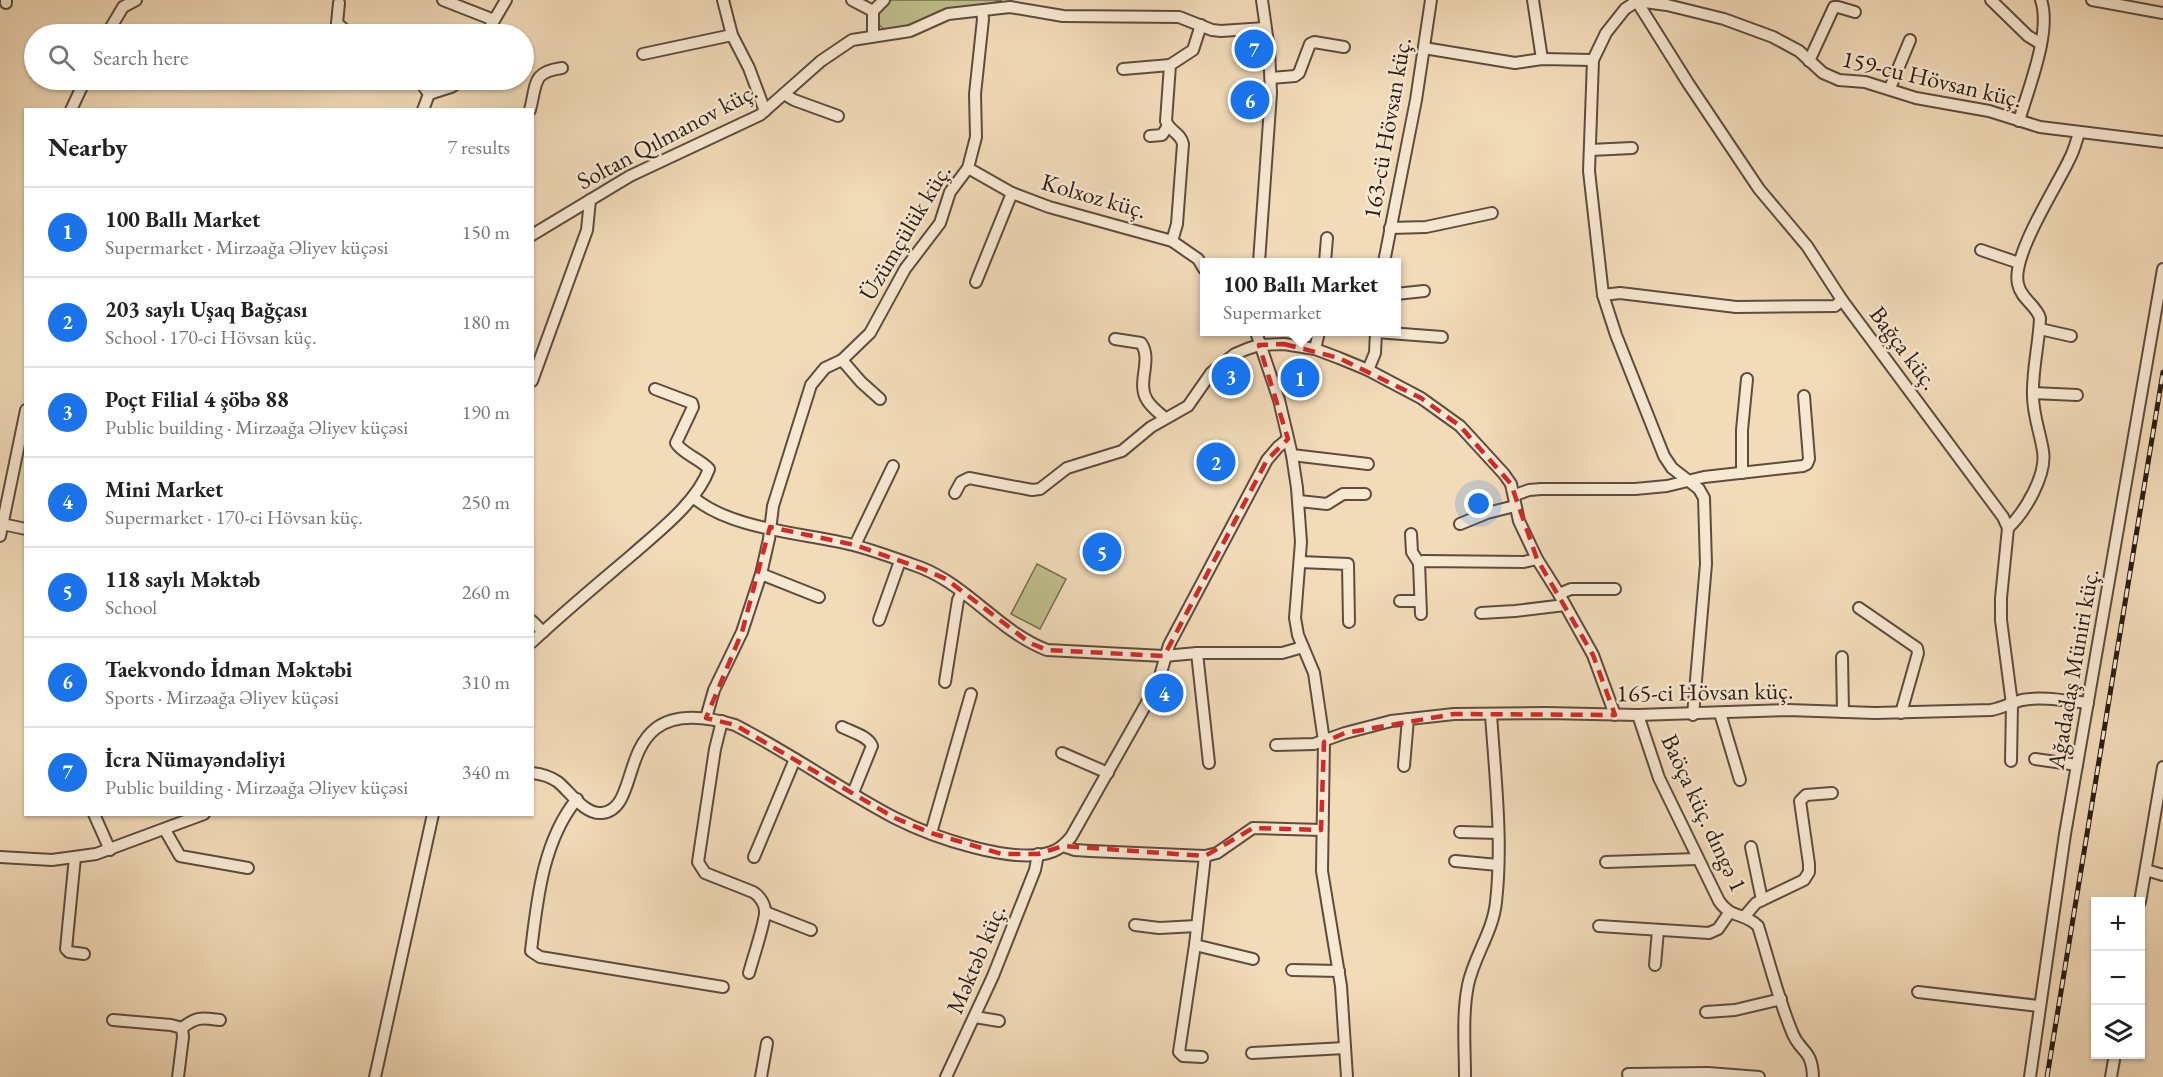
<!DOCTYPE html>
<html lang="en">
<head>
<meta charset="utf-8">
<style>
	body { margin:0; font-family:"EB Garamond",serif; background:#f6f6f6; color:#222 }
	.controls { position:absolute; right:18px; bottom:18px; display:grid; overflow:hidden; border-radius:0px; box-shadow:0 2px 4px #0004 }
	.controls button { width:54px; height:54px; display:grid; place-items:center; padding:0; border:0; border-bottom:2px solid #e0e0e0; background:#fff; color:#222; font:30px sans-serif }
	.you { position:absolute; left:1479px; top:504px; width:21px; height:21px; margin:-15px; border:4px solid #fff; border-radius:50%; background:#1a73e8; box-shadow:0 0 0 9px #1a73e833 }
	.badge { display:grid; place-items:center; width:39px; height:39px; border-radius:50%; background:#1a73e8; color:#fff; font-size:20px; font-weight:700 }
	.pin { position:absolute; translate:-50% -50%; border:3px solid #fff; box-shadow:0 2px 6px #0006 }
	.popup { position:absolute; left:1200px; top:258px; width:201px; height:78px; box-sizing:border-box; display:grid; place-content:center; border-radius:0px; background:#fff; filter:drop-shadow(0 2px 4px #0005); font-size:20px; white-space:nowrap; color:#767676 }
	.popup b { font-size:22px; color:#222 }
	.popup::after { content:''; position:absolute; left:50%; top:100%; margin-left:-12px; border:12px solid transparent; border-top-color:#fff }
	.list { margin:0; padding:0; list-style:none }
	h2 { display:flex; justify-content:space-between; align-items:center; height:78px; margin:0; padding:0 24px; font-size:26px }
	h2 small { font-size:20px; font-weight:400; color:#767676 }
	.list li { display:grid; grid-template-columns:39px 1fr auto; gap:18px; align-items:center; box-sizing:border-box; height:90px; padding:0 24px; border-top:2px solid #e0e0e0 }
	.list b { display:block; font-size:22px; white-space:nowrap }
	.list p { margin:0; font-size:20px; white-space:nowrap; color:#767676 }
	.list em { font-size:20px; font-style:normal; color:#767676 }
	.icon { flex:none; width:33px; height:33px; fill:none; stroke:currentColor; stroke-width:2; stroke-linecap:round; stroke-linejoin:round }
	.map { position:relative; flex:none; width:2163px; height:1077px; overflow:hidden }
	.search { position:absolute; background:#fff; box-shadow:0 2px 4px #0004; left:24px; top:24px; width:510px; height:66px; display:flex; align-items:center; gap:15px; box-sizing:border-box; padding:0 21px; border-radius:33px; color:#767676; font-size:22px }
	.panel { position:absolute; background:#fff; box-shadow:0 2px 4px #0004; left:24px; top:108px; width:510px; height:708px; border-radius:0px }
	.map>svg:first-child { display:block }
	.green { fill:#bfbe8b; stroke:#756d50; stroke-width:1.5 }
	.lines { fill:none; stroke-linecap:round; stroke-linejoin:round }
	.minor-casing { stroke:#5d4c3f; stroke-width:14 }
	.minor { stroke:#f7e8d2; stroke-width:10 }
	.rail-casing { stroke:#2b1c16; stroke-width:5 }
	.rail { stroke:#f7e8d2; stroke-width:3; stroke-dasharray:9; stroke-linecap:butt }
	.marked { fill:none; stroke:#d62828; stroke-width:4.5; stroke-dasharray:12 8; stroke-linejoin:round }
	.labels { text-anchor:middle; stroke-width:5; stroke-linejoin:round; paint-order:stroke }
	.street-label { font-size:24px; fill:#2b1c16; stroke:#f7e8d2 }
</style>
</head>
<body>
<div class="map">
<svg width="2163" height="1077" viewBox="0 0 2163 1077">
	<rect width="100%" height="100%" fill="#f2dbb9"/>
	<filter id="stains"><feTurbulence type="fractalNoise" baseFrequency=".00333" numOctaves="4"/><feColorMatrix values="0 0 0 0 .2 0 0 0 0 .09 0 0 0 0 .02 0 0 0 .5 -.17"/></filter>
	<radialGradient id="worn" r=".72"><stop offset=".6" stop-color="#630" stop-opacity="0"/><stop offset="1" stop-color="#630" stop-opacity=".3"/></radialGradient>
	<g class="green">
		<path d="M889 0H1002L974 9 940 12 908 29 886 31 877 23V14Z"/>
		<path d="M1037 564 1066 579 1040 629 1011 614Z"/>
	</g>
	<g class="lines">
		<defs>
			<g id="minor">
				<path d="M6 0V3"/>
				<path d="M443 0 494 20"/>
				<path d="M723 0 732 35 749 68 765 111"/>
				<path d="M852 0 873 11 884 0"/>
				<path d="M1533 0 1542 59"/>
				<path d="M1636 0 1688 83 1759 189 1807 246 1842 300 2003 517 2008 528 2001 598V620L2012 704 2011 761"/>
				<path d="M1991 0 2028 36 2041 44"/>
				<path d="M2092 0 2163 13"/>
				<path d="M339 3 337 23 349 34"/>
				<path d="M107 34 123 7 136 0"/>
				<path d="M486 34 506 0"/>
				<path d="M873 36V11"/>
				<path d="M1424 48 1515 63 1542 59 1593 60"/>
				<path d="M643 54 732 35"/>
				<path d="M1809 61 1834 7H1838L1855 12"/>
				<path d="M1123 69 1170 65"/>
				<path d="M1271 78 1295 76 1299 73 1310 44 1314 42 1344 47"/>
				<path d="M419 80 429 94 423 110"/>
				<path d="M1890 88 1910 40"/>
				<path d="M429 94 451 87 462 80"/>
				<path d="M784 94 794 100 838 116"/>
				<path d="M71 110 85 80"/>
				<path d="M530 110C537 83 532 72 562 68"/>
				<path d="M2019 121C2028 89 2052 32 2041 0"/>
				<path d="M1150 136 1162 135 1168 126"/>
				<path d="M1590 150 1632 148"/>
				<path d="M968 168 1012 193 1049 207 1172 241 1198 259 1204 269"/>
				<path d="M1390 228 1426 227 1492 213"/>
				<path d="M532 235 630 176 760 115 821 61 852 40 910 31 948 14 1010 7 1063 16 1179 17 1212 30 1221 31 1265 28"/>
				<path d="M1172 241 1177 224 1183 144C1181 133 1169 131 1166 121L1170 65 1193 50 1201 25"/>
				<path d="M1981 250 2019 263"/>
				<path d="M1259 262 1271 93 1269 50 1262 0"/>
				<path d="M1325 262 1327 238"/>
				<path d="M1384 262 1416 100 1431 0"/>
				<path d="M976 282 1012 193"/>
				<path d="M1396 294 1424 291"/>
				<path d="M1603 295 1620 293 1736 307 1835 306 1842 300"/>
				<path d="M2040 329 2071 336"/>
				<path d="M1256 332 1279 400 1292 455 1297 488 1301 542 1295 618 1298 635 1314 673 1324 741 1322 871 1341 986 1347 1077"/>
				<path d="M1376 332 1442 337"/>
				<path d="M1115 339 1141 343C1153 360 1136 383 1147 400 1151 407 1159 413 1165 418"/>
				<path d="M1315 349 1319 332"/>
				<path d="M842 360 861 382 880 399"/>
				<path d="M1368 370 1375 353 1376 332"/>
				<path d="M532 381 587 230 590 200"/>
				<path d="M2033 393 2077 395"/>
				<path d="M1292 455 1368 464"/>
				<path d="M1742 473V430L1747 379"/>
				<path d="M955 493 961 482 969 478 1032 490 1040 489 1067 468 1122 451 1151 427 1188 406 1211 373 1235 354 1247 349 1259 345 1284 344 1315 349 1339 358 1368 370 1421 398 1460 426 1504 474 1511 484 1519 521 1537 559 1559 594 1593 655 1615 715"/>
				<path d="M1515 495 1529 490 1541 489H1635L1667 486 1704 477 1803 466 1807 464 1809 459 1804 396"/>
				<path d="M693 497C731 530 805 533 853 545 876 551 900 560 922 568 969 587 1000 632 1047 650L1164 656 1197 653H1282L1303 647"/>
				<path d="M1299 501 1327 504 1343 494H1365"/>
				<path d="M2 524 26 529"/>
				<path d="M1460 524 1487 513 1515 506"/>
				<path d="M2008 528C2025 512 2047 475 2043 451 2040 432 2033 415 2033 396 2032 370 2039 344 2040 318 2036 305 2021 299 2018 284 2011 256 2057 186 2069 160 2074 151 2076 142 2079 133"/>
				<path d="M1411 534 1412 552 1419 563"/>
				<path d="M0 536 26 410"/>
				<path d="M855 545 893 466"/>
				<path d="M1300 562 1348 564 1349 622"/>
				<path d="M761 574 819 597"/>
				<path d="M1559 594 1571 589H1615"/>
				<path d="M1400 601H1420"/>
				<path d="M1859 608 1917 648 1918 653 1901 713"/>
				<path d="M1481 613 1515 611 1565 605"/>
				<path d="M1421 614 1419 563 1423 561 1524 562 1537 559"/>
				<path d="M879 620 900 561"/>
				<path d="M532 621 543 632"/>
				<path d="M532 642C565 611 599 583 633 554 659 531 697 502 709 469 700 459 683 454 676 443L693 407 692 403 655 389"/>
				<path d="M1197 653 1209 763"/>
				<path d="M1842 657 1843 712"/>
				<path d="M945 682 958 600 962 592"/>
				<path d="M1720 713 1740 780"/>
				<path d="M1638 715 1659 778 1719 901C1731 919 1744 912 1758 926 1769 961 1778 998 1792 1032 1800 1053 1812 1048 1813 1077"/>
				<path d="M1693 715 1706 564 1704 498 1699 489 1672 468 1664 456 1616 335 1603 295 1589 171 1593 60 1606 33 1625 9 1637 1 1667 5 1724 19 1773 37 1799 51 1823 73 1839 80 1865 82 1916 98 1989 111 2040 127 2163 142"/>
				<path d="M706 718 714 690 742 632 761 574 769 539 773 506 811 385 825 368 842 360 870 333 905 269 940 223 950 192 968 168 976 137 975 94 983 19 982 11"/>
				<path d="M722 721 715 749 698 862 705 873 753 892C759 895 765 904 765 911 766 920 752 961 749 973"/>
				<path d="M842 727C852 732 868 736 872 746L853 793"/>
				<path d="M1276 745 1314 744 1345 733 1391 721 1454 714 1546 713 1638 715 1788 710 1875 713 1991 710C2002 708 2011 703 2022 700 2043 696 2067 701 2088 703"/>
				<path d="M1062 753 1108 773"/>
				<path d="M2035 759 2077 765"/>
				<path d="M1404 766 1408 719"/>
				<path d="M532 773C542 774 551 777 558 782 570 792 585 815 602 813 648 809 607 687 735 725 790 753 840 789 895 818 930 836 1016 867 1054 851 1061 848 1066 843 1071 837L1149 699 1160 676 1169 645 1267 460 1278 447 1288 439"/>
				<path d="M577 799C543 840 537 900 531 951L540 957 723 987"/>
				<path d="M94 814 110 850"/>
				<path d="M165 830 180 856 248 868"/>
				<path d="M1460 832 1498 833"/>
				<path d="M931 833 971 694"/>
				<path d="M1063 846 1075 850 1091 851 1205 856 1217 853 1253 828 1321 830"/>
				<path d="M1751 847 1762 900"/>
				<path d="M0 857 52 860 96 854 204 814"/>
				<path d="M75 857 66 949 69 952 84 954"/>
				<path d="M754 857 795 759"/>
				<path d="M1455 861 1498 865"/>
				<path d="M1606 862 1697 859"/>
				<path d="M2146 870 2163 875"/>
				<path d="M2140 902 2163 767"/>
				<path d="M765 912 811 930"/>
				<path d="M1744 917 1756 903 1804 880 1809 872V864L1800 801 1806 795 1832 793"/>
				<path d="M1135 925 1159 928 1197 926"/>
				<path d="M1599 926 1709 933 1718 929 1729 913"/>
				<path d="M1195 945 1253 959"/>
				<path d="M1655 965 1658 930"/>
				<path d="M1292 970 1339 971"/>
				<path d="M1918 992 2039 1006"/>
				<path d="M1706 1012 1735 1010 1781 999"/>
				<path d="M975 1017 999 1021"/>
				<path d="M113 1020 171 1025 182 1028 183 1037 178 1077"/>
				<path d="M182 1028C197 1016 202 1018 220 1020"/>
				<path d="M1252 1053 1345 1048"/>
				<path d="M1202 1057 1183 1056 1179 1052 1195 945 1205 856"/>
				<path d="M1628 1074 1708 1073 1759 1077"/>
				<path d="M375 1077 433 814"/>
				<path d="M761 1077 767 1043"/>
				<path d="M946 1077 993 976 1035 870 1038 854"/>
				<path d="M1465 1077C1465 1047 1462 1015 1468 985 1474 956 1493 932 1496 902 1503 840 1495 776 1491 714"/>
				<path d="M2030 1077 2065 834 2163 269"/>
				<path d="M2111 1077 2115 1054"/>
			</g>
		</defs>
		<use href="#minor" class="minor-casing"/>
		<use href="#minor" class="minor"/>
		<defs>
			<path id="rail" d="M2047 1077 2163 372"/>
		</defs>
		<use href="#rail" class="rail-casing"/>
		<use href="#rail" class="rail"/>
	</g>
	<path class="marked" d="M1284 344 1339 358 1421 398 1460 426 1511 484 1537 559 1593 655 1615 715 1454 714 1345 733 1324 742 1321 830 1253 828 1205 856 1063 846 1038 854H1002L931 833 895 818 735 725 706 718 742 632 770 527 855 545 923 569 946 579 1030 643 1047 650 1164 656 1267 460 1288 439 1259 345Z"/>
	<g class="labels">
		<g class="street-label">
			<text transform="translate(1932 79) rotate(13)" y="8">159-cu Hövsan küç.</text>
			<text transform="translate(1387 128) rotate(-80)" y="8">163-cü Hövsan küç.</text>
			<text transform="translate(667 136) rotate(-28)" y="8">Soltan Qılmanov küç.</text>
			<text transform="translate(1094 196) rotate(16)" y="8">Kolxoz küç.</text>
			<text transform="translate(905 232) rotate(-59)" y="8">Üzümçülük küç.</text>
			<text transform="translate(1904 348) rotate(53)" y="8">Bağça küç.</text>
			<text transform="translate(2073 669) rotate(-80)" y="8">Ağadadaş Müniri küç.</text>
			<text transform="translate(1705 692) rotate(-1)" y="8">165-ci Hövsan küç.</text>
			<text transform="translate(1704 813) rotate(65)" y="8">Baöça küç. dıngə 1</text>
			<text transform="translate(976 959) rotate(-67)" y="8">Məktəb küç.</text>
		</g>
	</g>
	<rect width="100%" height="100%" filter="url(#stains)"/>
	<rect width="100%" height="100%" fill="url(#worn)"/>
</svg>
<div class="controls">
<button>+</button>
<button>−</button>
<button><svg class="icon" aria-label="layers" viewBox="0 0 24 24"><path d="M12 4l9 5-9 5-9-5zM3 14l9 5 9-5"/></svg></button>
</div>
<div class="you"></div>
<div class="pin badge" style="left:1300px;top:378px">1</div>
<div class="popup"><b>100 Ballı Market</b>Supermarket</div>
<div class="pin badge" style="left:1216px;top:462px">2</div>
<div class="pin badge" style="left:1231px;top:376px">3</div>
<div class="pin badge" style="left:1164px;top:693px">4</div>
<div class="pin badge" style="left:1102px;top:552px">5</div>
<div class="pin badge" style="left:1250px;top:100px">6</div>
<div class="pin badge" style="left:1254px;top:49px">7</div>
<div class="search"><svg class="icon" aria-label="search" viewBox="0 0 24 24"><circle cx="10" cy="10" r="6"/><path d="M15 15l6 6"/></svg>Search here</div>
<section class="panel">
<h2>Nearby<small>7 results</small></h2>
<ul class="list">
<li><span class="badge">1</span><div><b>100 Ballı Market</b><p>Supermarket · Mirzəağa Əliyev küçəsi</p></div><em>150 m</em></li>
<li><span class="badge">2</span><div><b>203 saylı Uşaq Bağçası</b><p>School · 170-ci Hövsan küç.</p></div><em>180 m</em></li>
<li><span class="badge">3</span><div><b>Poçt Filial 4 şöbə 88</b><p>Public building · Mirzəağa Əliyev küçəsi</p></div><em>190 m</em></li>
<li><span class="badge">4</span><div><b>Mini Market</b><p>Supermarket · 170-ci Hövsan küç.</p></div><em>250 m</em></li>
<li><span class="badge">5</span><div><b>118 saylı Məktəb</b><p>School</p></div><em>260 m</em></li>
<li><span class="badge">6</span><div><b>Taekvondo İdman Məktəbi</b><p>Sports · Mirzəağa Əliyev küçəsi</p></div><em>310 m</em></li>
<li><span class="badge">7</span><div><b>İcra Nümayəndəliyi</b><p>Public building · Mirzəağa Əliyev küçəsi</p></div><em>340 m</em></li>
</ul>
</section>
</div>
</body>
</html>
